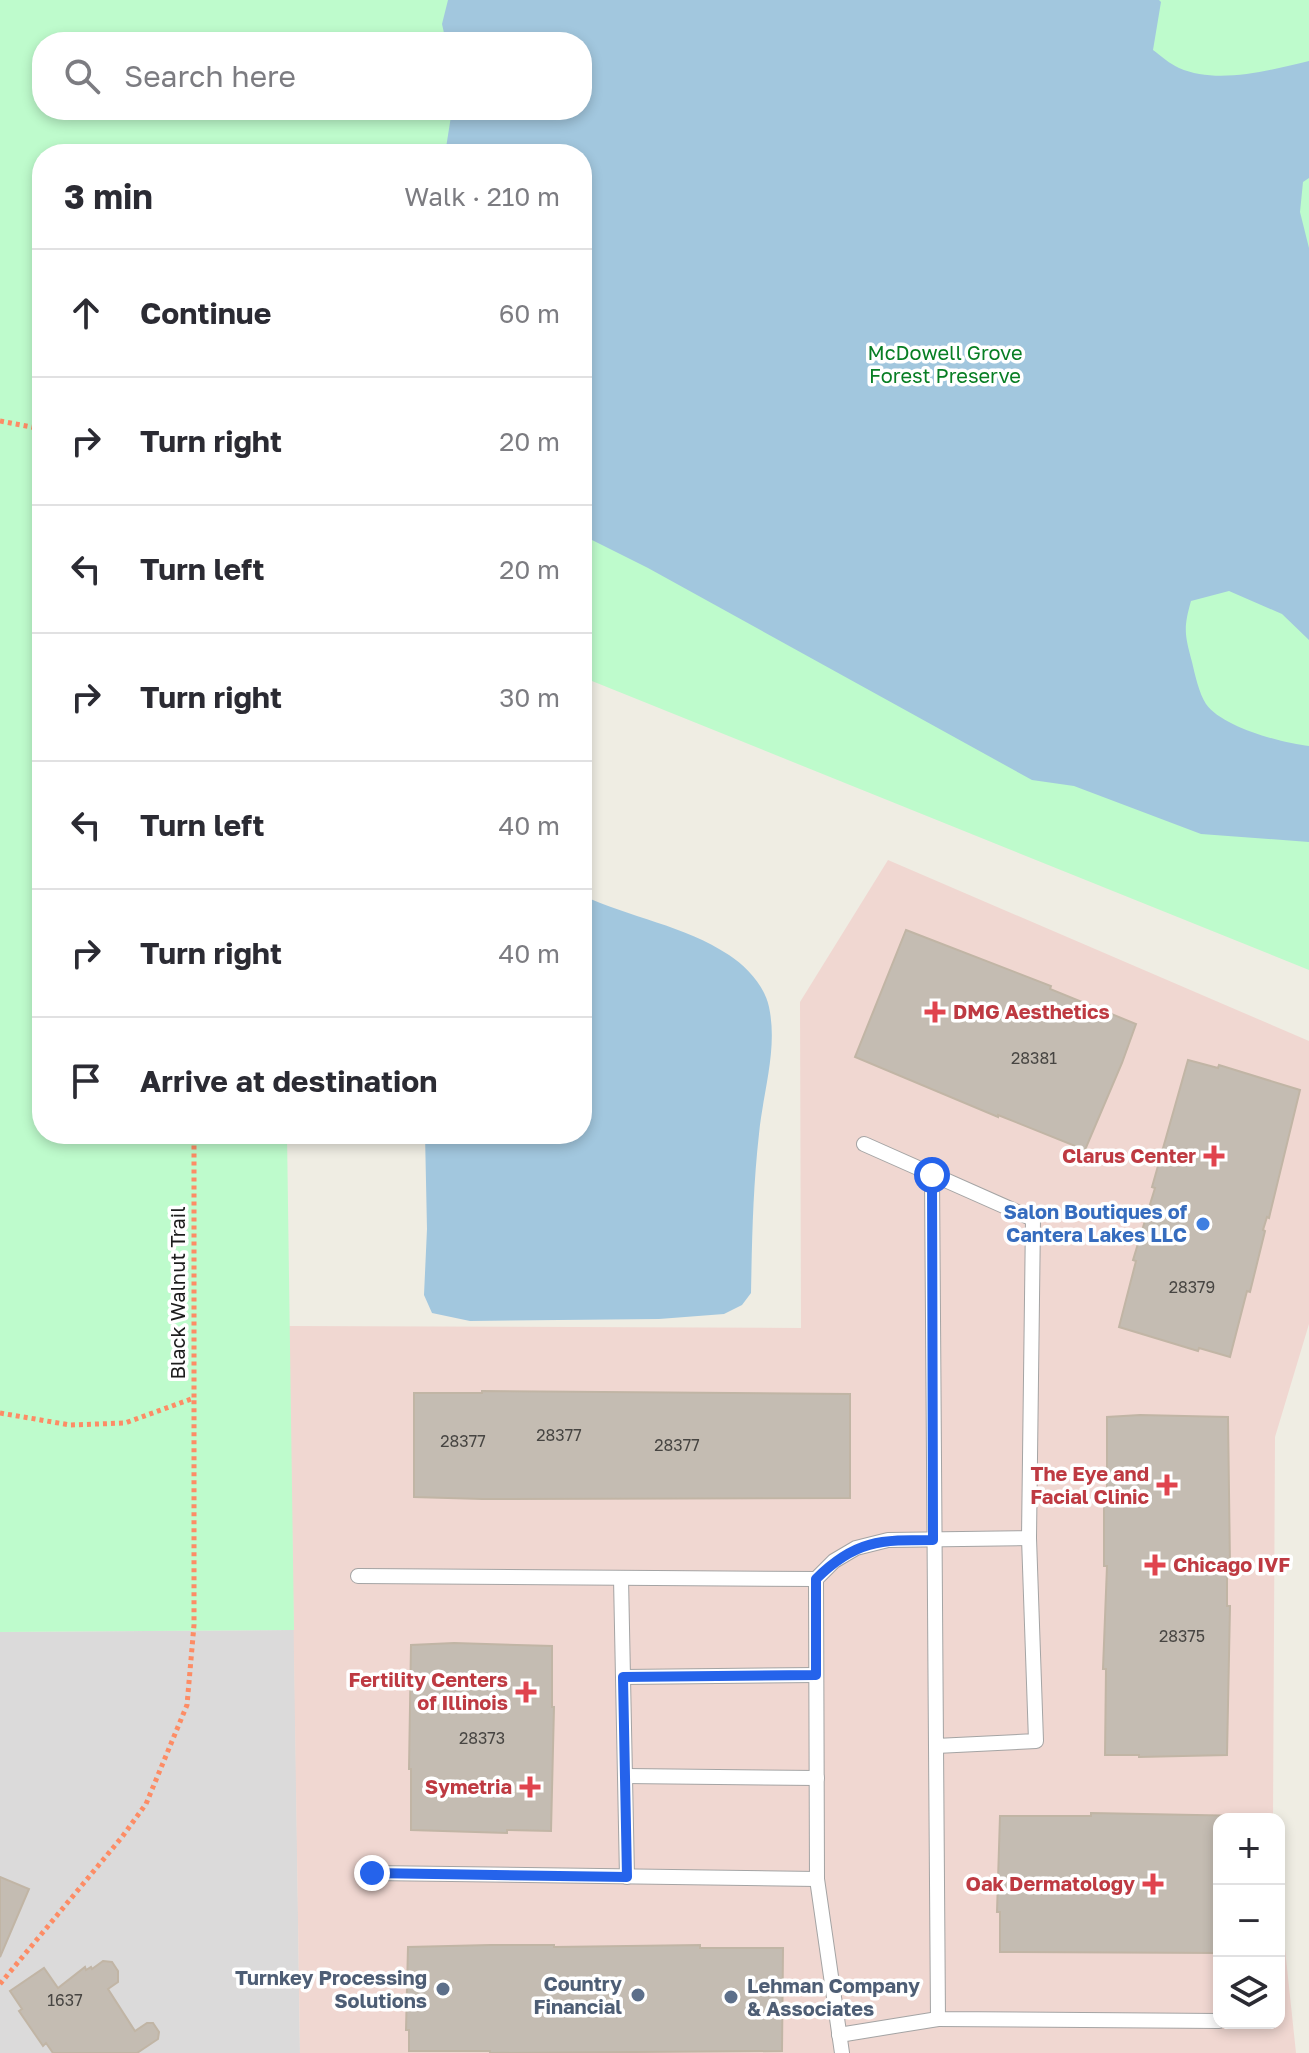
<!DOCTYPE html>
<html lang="en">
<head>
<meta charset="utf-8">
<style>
	body { margin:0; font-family:"Golos Text",sans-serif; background:#f7f7f7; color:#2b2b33 }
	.controls { position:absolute; right:24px; bottom:24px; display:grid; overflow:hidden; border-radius:16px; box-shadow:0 4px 12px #0003 }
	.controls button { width:72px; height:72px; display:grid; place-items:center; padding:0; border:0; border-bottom:2px solid #e1e1e2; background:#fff; color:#2b2b33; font:40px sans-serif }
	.stop { position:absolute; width:24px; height:24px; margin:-18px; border:6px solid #2563eb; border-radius:50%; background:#fff }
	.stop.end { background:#2563eb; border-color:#fff; box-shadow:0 2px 8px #0008 }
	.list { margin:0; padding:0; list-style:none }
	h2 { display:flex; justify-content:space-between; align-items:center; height:104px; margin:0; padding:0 32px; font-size:34px }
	h2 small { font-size:26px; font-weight:400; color:#7c7c81 }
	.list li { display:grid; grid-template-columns:52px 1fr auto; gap:24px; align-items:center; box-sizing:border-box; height:128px; padding:0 32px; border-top:2px solid #e1e1e2 }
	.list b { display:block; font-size:30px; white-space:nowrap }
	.list em { font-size:26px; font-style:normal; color:#7c7c81 }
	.icon { flex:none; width:44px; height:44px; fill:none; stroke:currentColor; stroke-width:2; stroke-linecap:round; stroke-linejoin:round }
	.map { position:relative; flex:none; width:1309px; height:2053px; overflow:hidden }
	.search { position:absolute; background:#fff; box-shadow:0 4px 12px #0003; left:32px; top:32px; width:560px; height:88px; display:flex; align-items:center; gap:20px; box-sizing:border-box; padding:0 28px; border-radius:32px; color:#7c7c81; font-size:30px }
	.panel { position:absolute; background:#fff; box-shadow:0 4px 12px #0003; left:32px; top:144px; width:560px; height:1000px; border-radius:32px }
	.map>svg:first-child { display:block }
	.residential { fill:#dbdada }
	.commercial { fill:#f0d7d1 }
	.park { fill:#befbcc; fill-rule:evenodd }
	.water { fill:#a2c7de }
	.building { fill:#c4bcb2; stroke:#c1b5a5; stroke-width:2 }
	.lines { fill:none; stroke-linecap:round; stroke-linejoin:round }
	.service-casing { stroke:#a4a4a4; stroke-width:16 }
	.path { stroke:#fd8c65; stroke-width:5; stroke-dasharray:4 4; stroke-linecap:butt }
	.service { stroke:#fff; stroke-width:14 }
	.route { stroke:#2563eb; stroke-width:10 }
	.health-dot { fill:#e0444e; stroke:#fff; stroke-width:3 }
	.shop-dot { fill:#3f7fe0; stroke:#fff; stroke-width:3 }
	.service-dot { fill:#5c6f8a; stroke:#fff; stroke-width:3 }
	.labels { text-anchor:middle; stroke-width:7; stroke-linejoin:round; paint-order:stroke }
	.number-label { font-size:16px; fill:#474542 }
	.park-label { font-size:20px; fill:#087e24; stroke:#fff }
	.health-label { font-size:20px; font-weight:bold; fill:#be3a42; stroke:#fff; text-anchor:end }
	.shop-label { font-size:20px; font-weight:bold; fill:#366cbe; stroke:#fff; text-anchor:end }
	.street-label { font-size:20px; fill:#1d1d1d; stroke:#fff }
	.service-label { font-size:20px; font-weight:bold; fill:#4e5e75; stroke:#fff; text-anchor:end }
</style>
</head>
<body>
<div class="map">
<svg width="1309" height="2053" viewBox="0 0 1309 2053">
	<rect width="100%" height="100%" fill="#efede3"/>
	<path class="residential" d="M294 1630 300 2053H0V1632Z"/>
	<path class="commercial" d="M888 860 1309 1041V1324L1275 1437 1273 1819H1219V2023H1279V1892L1296 2053H300L289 1326 801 1328 800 1002Z"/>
	<path class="park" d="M0 0H1309V970L582 677V154H42V1134H287L294 1630 0 1632ZM42 42H582V110H42Z"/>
	<g class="water">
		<path d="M448 0H1159L1161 2 1153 50C1161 56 1170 64 1179 68 1218 85 1270 70 1309 61V178L1303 182 1300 212 1309 248V640L1282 614 1229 591 1191 601C1183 629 1185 635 1192 662 1195 675 1199 693 1206 704 1222 727 1282 743 1309 746V842L1201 834 1074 786 1032 780 648 568 582 535V154H445L452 110H582V42H446L442 24Z"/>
		<path d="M582 895C630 918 684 925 729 955 746 966 765 986 769 1007 778 1049 763 1092 759 1134 753 1187 752 1240 751 1293L742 1305 724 1314 659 1319 470 1321 432 1313 424 1295 427 1229 425 1134H582Z"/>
	</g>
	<g class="building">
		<path d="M906 930 1051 986 1050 989 1136 1024 1122 1063 1085 1150 998 1115V1117L855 1057Z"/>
		<path d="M1188 1060 1218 1068 1219 1065 1300 1090 1269 1218 1267 1217 1263 1230 1265 1231 1250 1292 1247 1291 1230 1357 1199 1348 1198 1351 1119 1327 1136 1261 1133 1260 1155 1188 1152 1187Z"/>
		<path d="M482 1391 850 1394V1498L482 1499 414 1497V1393H482Z"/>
		<path d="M1140 1415 1228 1417 1230 1566H1227V1606H1230L1227 1755 1139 1757V1755H1105L1106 1669H1103L1107 1566H1104V1502H1107V1417Z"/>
		<path d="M454 1643 552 1646V1707H554L551 1831 507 1830V1833L411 1830V1769H409L411 1645Z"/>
		<path d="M1091 1813 1247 1816V1819H1219V1953L1000 1952V1912H997L1000 1816H1091Z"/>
		<path d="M0 1877 29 1889 0 1957Z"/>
		<path d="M490 1945H554V1947L700 1945V1948H783L782 2051 490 2053V2051H409V2030H406L408 1947Z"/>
		<path d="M103 1961 112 1962 118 1971V1982L108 1989 135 2031 147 2023H153L159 2032 158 2039 137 2053H53L46 2043 43 2046 19 2011 22 2009 10 1991 44 1968 58 1988 85 1967 86 1970 91 1967 92 1969Z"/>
	</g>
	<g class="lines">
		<defs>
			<g id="service">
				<path d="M932 1175 936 1746 1036 1741 1029 1538"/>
				<path d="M358 1576 816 1579"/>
				<path d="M621 1578 627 1877"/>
				<path d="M623 1677 816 1675"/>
				<path d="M936 1746 938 2019 1219 2021"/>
				<path d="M625 1776 817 1778"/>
				<path d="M372 1873 817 1879"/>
				<path d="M839 2035 938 2019"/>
				<path d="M842 2053 817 1879 816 1579 834 1561 856 1548 888 1540 1029 1538 1033 1219 864 1144"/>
			</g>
		</defs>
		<use href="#service" class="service-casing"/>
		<g class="path">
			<path d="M0 421 42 429"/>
			<path d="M0 1413 70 1425 125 1423 194 1398V1134"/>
			<path d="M0 1984 122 1837 146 1804 187 1705 194 1625V1398"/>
		</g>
		<use href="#service" class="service"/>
	</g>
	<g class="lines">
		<path class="route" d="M372 1873 627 1877 623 1677 816 1675V1579C855 1540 880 1540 933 1540L932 1175"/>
	</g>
	<g class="health-dot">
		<path d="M931 1000h8v8h8v8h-8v8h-8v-8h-8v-8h8z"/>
		<path d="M1210 1144h8v8h8v8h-8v8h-8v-8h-8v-8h8z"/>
		<path d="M1163 1473h8v8h8v8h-8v8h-8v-8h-8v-8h8z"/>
		<path d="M1151 1553h8v8h8v8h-8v8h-8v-8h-8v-8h8z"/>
		<path d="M522 1680h8v8h8v8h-8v8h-8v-8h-8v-8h8z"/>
		<path d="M526 1775h8v8h8v8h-8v8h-8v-8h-8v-8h8z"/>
		<path d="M1149 1872h8v8h8v8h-8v8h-8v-8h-8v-8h8z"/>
	</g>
	<circle class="shop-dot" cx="1203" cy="1224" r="8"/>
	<g class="service-dot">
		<circle cx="443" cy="1989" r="8"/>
		<circle cx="638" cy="1995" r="8"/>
		<circle cx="731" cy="1997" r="8"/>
	</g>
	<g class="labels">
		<g class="number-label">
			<text x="1034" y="1064">28381</text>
			<text x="1192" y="1293">28379</text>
			<text x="559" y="1441">28377</text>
			<text x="463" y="1447">28377</text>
			<text x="677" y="1451">28377</text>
			<text x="1182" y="1642">28375</text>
			<text x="482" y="1744">28373</text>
			<text x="65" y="2006">1637</text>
		</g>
		<g class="park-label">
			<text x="945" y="360">McDowell Grove<tspan x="945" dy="23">Forest Preserve</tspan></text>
		</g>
		<g class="health-label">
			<text x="953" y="1019" text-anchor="start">DMG Aesthetics</text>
			<text x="1196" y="1163">Clarus Center</text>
			<text x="1149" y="1481">The Eye and<tspan x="1149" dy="23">Facial Clinic</tspan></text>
			<text x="1173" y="1572" text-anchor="start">Chicago IVF</text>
			<text x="508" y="1687">Fertility Centers<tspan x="508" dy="23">of Illinois</tspan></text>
			<text x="512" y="1794">Symetria</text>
			<text x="1135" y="1891">Oak Dermatology</text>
		</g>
		<g class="shop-label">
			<text x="1187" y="1219">Salon Boutiques of<tspan x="1187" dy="23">Cantera Lakes LLC</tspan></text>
		</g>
		<g class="street-label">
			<text transform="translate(178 1293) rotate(-90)" y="7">Black Walnut Trail</text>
		</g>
		<g class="service-label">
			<text x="427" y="1985">Turnkey Processing<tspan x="427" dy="23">Solutions</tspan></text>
			<text x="622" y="1991">Country<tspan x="622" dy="23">Financial</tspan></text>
			<text x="747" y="1993" text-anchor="start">Lehman Company<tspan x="747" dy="23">&amp; Associates</tspan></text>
		</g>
	</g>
</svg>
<div class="controls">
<button>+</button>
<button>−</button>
<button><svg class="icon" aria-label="layers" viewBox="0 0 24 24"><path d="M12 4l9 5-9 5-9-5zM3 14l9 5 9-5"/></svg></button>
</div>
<div class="stop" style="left:932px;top:1175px"></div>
<div class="stop end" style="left:372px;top:1873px"></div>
<div class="search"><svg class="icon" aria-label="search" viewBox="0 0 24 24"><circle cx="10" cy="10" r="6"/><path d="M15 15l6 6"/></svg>Search here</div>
<section class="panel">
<h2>3 min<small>Walk · 210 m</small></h2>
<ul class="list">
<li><svg class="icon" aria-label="ahead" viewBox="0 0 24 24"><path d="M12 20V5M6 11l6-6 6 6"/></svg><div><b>Continue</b></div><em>60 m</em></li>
<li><svg class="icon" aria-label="right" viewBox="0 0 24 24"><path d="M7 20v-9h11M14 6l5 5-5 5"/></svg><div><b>Turn right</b></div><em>20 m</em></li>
<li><svg class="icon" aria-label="left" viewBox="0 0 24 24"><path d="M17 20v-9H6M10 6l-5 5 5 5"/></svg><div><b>Turn left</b></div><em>20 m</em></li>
<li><svg class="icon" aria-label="right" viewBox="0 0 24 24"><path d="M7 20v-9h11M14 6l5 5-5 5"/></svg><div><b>Turn right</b></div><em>30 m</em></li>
<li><svg class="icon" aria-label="left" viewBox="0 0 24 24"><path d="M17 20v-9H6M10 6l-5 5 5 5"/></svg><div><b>Turn left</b></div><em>40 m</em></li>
<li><svg class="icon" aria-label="right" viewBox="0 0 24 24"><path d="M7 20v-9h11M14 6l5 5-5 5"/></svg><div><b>Turn right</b></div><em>40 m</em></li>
<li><svg class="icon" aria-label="arrive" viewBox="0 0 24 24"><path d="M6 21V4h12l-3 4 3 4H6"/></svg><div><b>Arrive at destination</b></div></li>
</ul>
</section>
</div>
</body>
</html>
